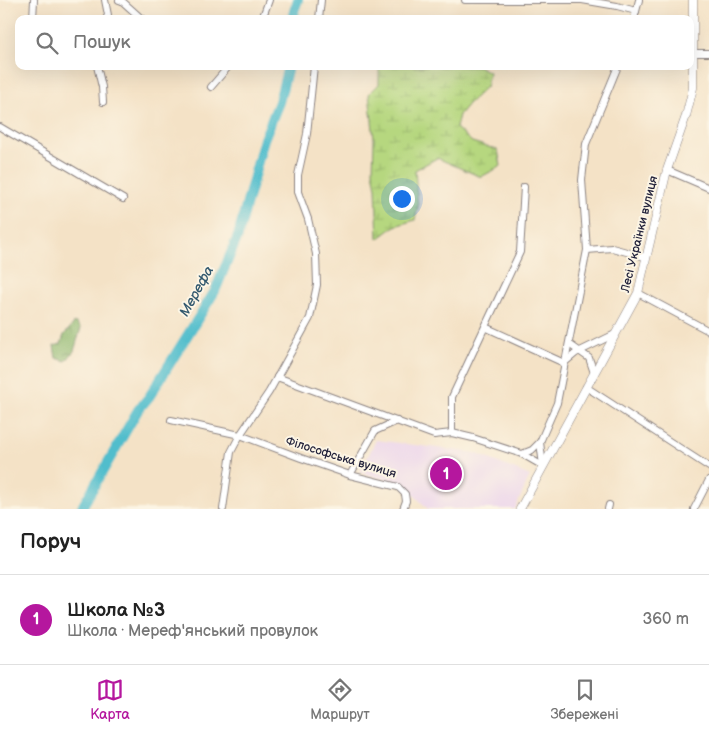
<!DOCTYPE html>
<html lang="uk">
<head>
<meta charset="utf-8">
<style>
	body { margin:0; font-family:"Balsamiq Sans",sans-serif; background:#f6f6f6; color:#222 }
	.you { position:absolute; left:401px; top:198px; width:18px; height:18px; margin:-12px; border:4px solid #fff; border-radius:50%; background:#1a73e8; box-shadow:0 0 0 8px #1a73e833 }
	.badge { display:grid; place-items:center; width:32px; height:32px; border-radius:50%; background:#b5179e; color:#fff; font-size:16px; font-weight:700 }
	.pin { position:absolute; translate:-50% -50%; border:2px solid #fff; box-shadow:0 1px 5px #0006 }
	.list { margin:0; padding:0; list-style:none }
	h2 { display:flex; justify-content:space-between; align-items:center; height:65px; margin:0; padding:0 20px; font-size:21px }
	h2 small { font-size:16px; font-weight:400; color:#767676 }
	.list li { display:grid; grid-template-columns:32px 1fr auto; gap:15px; align-items:center; box-sizing:border-box; height:90px; padding:0 20px; border-top:1px solid #e0e0e0 }
	.list b { display:block; font-size:19px; white-space:nowrap }
	.list p { margin:0; font-size:16px; white-space:nowrap; color:#767676 }
	.list em { font-size:16px; font-style:normal; color:#767676 }
	.icon { flex:none; width:28px; height:28px; fill:none; stroke:currentColor; stroke-width:2; stroke-linecap:round; stroke-linejoin:round }
	.map { position:relative; flex:none; width:709px; height:509px; overflow:hidden }
	.search { position:absolute; background:#fff; box-shadow:0 5px 20px #0002; left:15px; right:15px; top:15px; height:55px; display:flex; align-items:center; gap:12px; box-sizing:border-box; padding:0 18px; border-radius:10px; color:#767676; font-size:19px }
	.sheet { height:155px; background:#fff }
	nav { display:flex; justify-content:space-around; align-items:center; box-sizing:border-box; height:70px; border-top:1px solid #e0e0e0; background:#fff; font-size:14px; color:#767676 }
	nav a { display:grid; justify-items:center; gap:2px }
	nav .on { color:#b5179e }
	.map>svg:first-child { display:block }
	.built { fill:#ead1ec }
	.forest { fill:url(#forest-crowns); stroke:#596d54 }
	.wetland { fill:url(#wetland-marsh); stroke:#6c7c5d }
	.lines { fill:none; stroke-linecap:round; stroke-linejoin:round }
	.river { stroke:#51bdcc; stroke-width:10 }
	.minor-casing { stroke:#8b8280; stroke-width:8 }
	.tertiary-casing { stroke:#8b8280; stroke-width:9 }
	.minor { stroke:#fff; stroke-width:6 }
	.tertiary { stroke:#fff; stroke-width:8 }
	.labels { text-anchor:middle; stroke-width:4; stroke-linejoin:round; paint-order:stroke }
	.street-label { font-size:12px; fill:#22223b; stroke:#fcf5e5 }
	.water-label { font-size:14px; font-style:italic; fill:#32586e; stroke:#fcf5e5 }
</style>
</head>
<body>
<div class="map">
<svg width="709" height="509" viewBox="0 0 709 509">
	<defs>
		<pattern id="forest-crowns" width="20" height="18" patternUnits="userSpaceOnUse" patternTransform="scale(1.25)"><rect width="20" height="18" fill="#90b86e"/><path d="M2 6a3 3 0 1 1 6 0M12 15a3 3 0 1 1 6 0" fill="none" stroke="#75955c"/></pattern>
		<pattern id="wetland-marsh" width="20" height="14" patternUnits="userSpaceOnUse" patternTransform="scale(1.25)"><rect width="20" height="14" fill="#b6d77f"/><path d="M1 5h8M5 5V1M11 12h8M15 12V8" fill="none" stroke="#9cb86f"/></pattern>
	</defs>
	<rect width="100%" height="100%" fill="#fcf5e5"/>
	<filter id="ink" filterUnits="userSpaceOnUse"><feTurbulence type="fractalNoise" baseFrequency=".02" numOctaves="2"/><feDisplacementMap in="SourceGraphic" scale="10" xChannelSelector="R" yChannelSelector="G"/><feConvolveMatrix kernelMatrix="1 2 1 2 8 2 1 2 1" color-interpolation-filters="sRGB"/></filter>
	<filter id="wash" filterUnits="userSpaceOnUse"><feTurbulence type="fractalNoise" baseFrequency=".0096" numOctaves="4" result="noise"/><feDisplacementMap in="SourceGraphic" scale="20" xChannelSelector="R" yChannelSelector="G"/><feGaussianBlur stdDeviation="1.12" result="paint"/><feColorMatrix in="noise" values="0 0 0 0 0 0 0 0 0 0 0 0 0 0 0 0 0 1.4 0 .05"/><feComposite in="paint" operator="in"/></filter>
	<g filter="url(#wash)">
		<rect width="100%" height="100%" fill="#f4e2c6"/>
		<path class="built" d="M376 440 475 453 530 476 515 509H428L408 489 390 481 360 472Z"/>
		<path class="forest" d="M75 322 81 328 74 351 66 361 56 358 54 346 61 344 64 335Z"/>
		<path class="wetland" d="M379 66H478L489 72 486 87 468 104 459 115 456 128 472 142 498 150 501 166 481 177 437 158 415 170 418 207 415 220 395 226 378 239 376 188 373 171 374 139 369 94 379 84Z"/>
		<g class="lines">
			<g class="river">
				<path d="M295 19 294 11 298 0"/>
				<path d="M81 509 138 410 149 397 215 291 238 236 264 139 279 102 288 66"/>
			</g>
		</g>
	</g>
	<g filter="url(#ink)">
		<g class="lines">
			<defs>
				<g id="minor">
					<path d="M105 0 108 15 106 19"/>
					<path d="M119 0 122 1 142 19"/>
					<path d="M465 0H582L617 6 636 11"/>
					<path d="M33 19 34 0"/>
					<path d="M262 19 269 0"/>
					<path d="M319 19 321 0"/>
					<path d="M634 19 639 0"/>
					<path d="M690 53H709"/>
					<path d="M97 66 102 87 103 102"/>
					<path d="M211 87 229 66"/>
					<path d="M0 127 123 199"/>
					<path d="M667 170 709 188"/>
					<path d="M587 250 612 248 645 257"/>
					<path d="M638 293 709 331"/>
					<path d="M485 327 564 363 576 353 615 334"/>
					<path d="M569 344 589 358 594 373"/>
					<path d="M277 377 434 435 452 433 473 438 522 454 543 466"/>
					<path d="M586 387 709 467"/>
					<path d="M171 420 240 435 301 458 350 475 398 487 405 494 406 501 403 509"/>
					<path d="M452 433V397L520 252 524 187"/>
					<path d="M522 454 532 450 540 442"/>
					<path d="M543 466 540 442 557 403 587 250 582 180 586 144 618 66"/>
					<path d="M350 475 375 431 397 421"/>
					<path d="M223 509 231 452 240 435 269 392 310 318 317 285 316 254 308 219 298 192V175L307 134 314 66"/>
					<path d="M608 509 609 505"/>
					<path d="M694 509 709 480"/>
				</g>
				<path id="tertiary" d="M520 509 638 293 667 170 686 116 693 88V0"/>
			</defs>
			<use href="#minor" class="minor-casing"/>
			<use href="#tertiary" class="tertiary-casing"/>
			<use href="#minor" class="minor"/>
			<use href="#tertiary" class="tertiary"/>
		</g>
	</g>
	<g class="labels">
		<g class="street-label">
			<text transform="translate(639 234) rotate(-76)" y="4">Лесі Українки вулиця</text>
			<text transform="translate(341 457) rotate(17)" y="4">Філософська вулиця</text>
		</g>
		<g class="water-label">
			<text transform="translate(196 291) rotate(-61)" y="5">Мерефа</text>
		</g>
	</g>
</svg>
<div class="you"></div>
<div class="pin badge" style="left:446px;top:474px">1</div>
<div class="search"><svg class="icon" aria-label="search" viewBox="0 0 24 24"><circle cx="10" cy="10" r="6"/><path d="M15 15l6 6"/></svg>Пошук</div>
</div>
<section class="sheet">
<h2>Поруч<small></small></h2>
<ul class="list">
<li><span class="badge">1</span><div><b>Школа №3</b><p>Школа · Мереф'янський провулок</p></div><em>360 m</em></li>
</ul>
</section>
<nav>
<a class="on"><svg class="icon" aria-label="map" viewBox="0 0 24 24"><path d="M3 6l6-2 6 2 6-2v14l-6 2-6-2-6 2zM9 4v14M15 6v14"/></svg>Карта</a>
<a><svg class="icon" aria-label="directions" viewBox="0 0 24 24"><path d="M12 3l9 9-9 9-9-9zM9 14v-3h6M13 9l2 2-2 2"/></svg>Маршрут</a>
<a><svg class="icon" aria-label="saved" viewBox="0 0 24 24"><path d="M7 4h10v16l-5-4-5 4z"/></svg>Збережені</a>
</nav>
</body>
</html>
